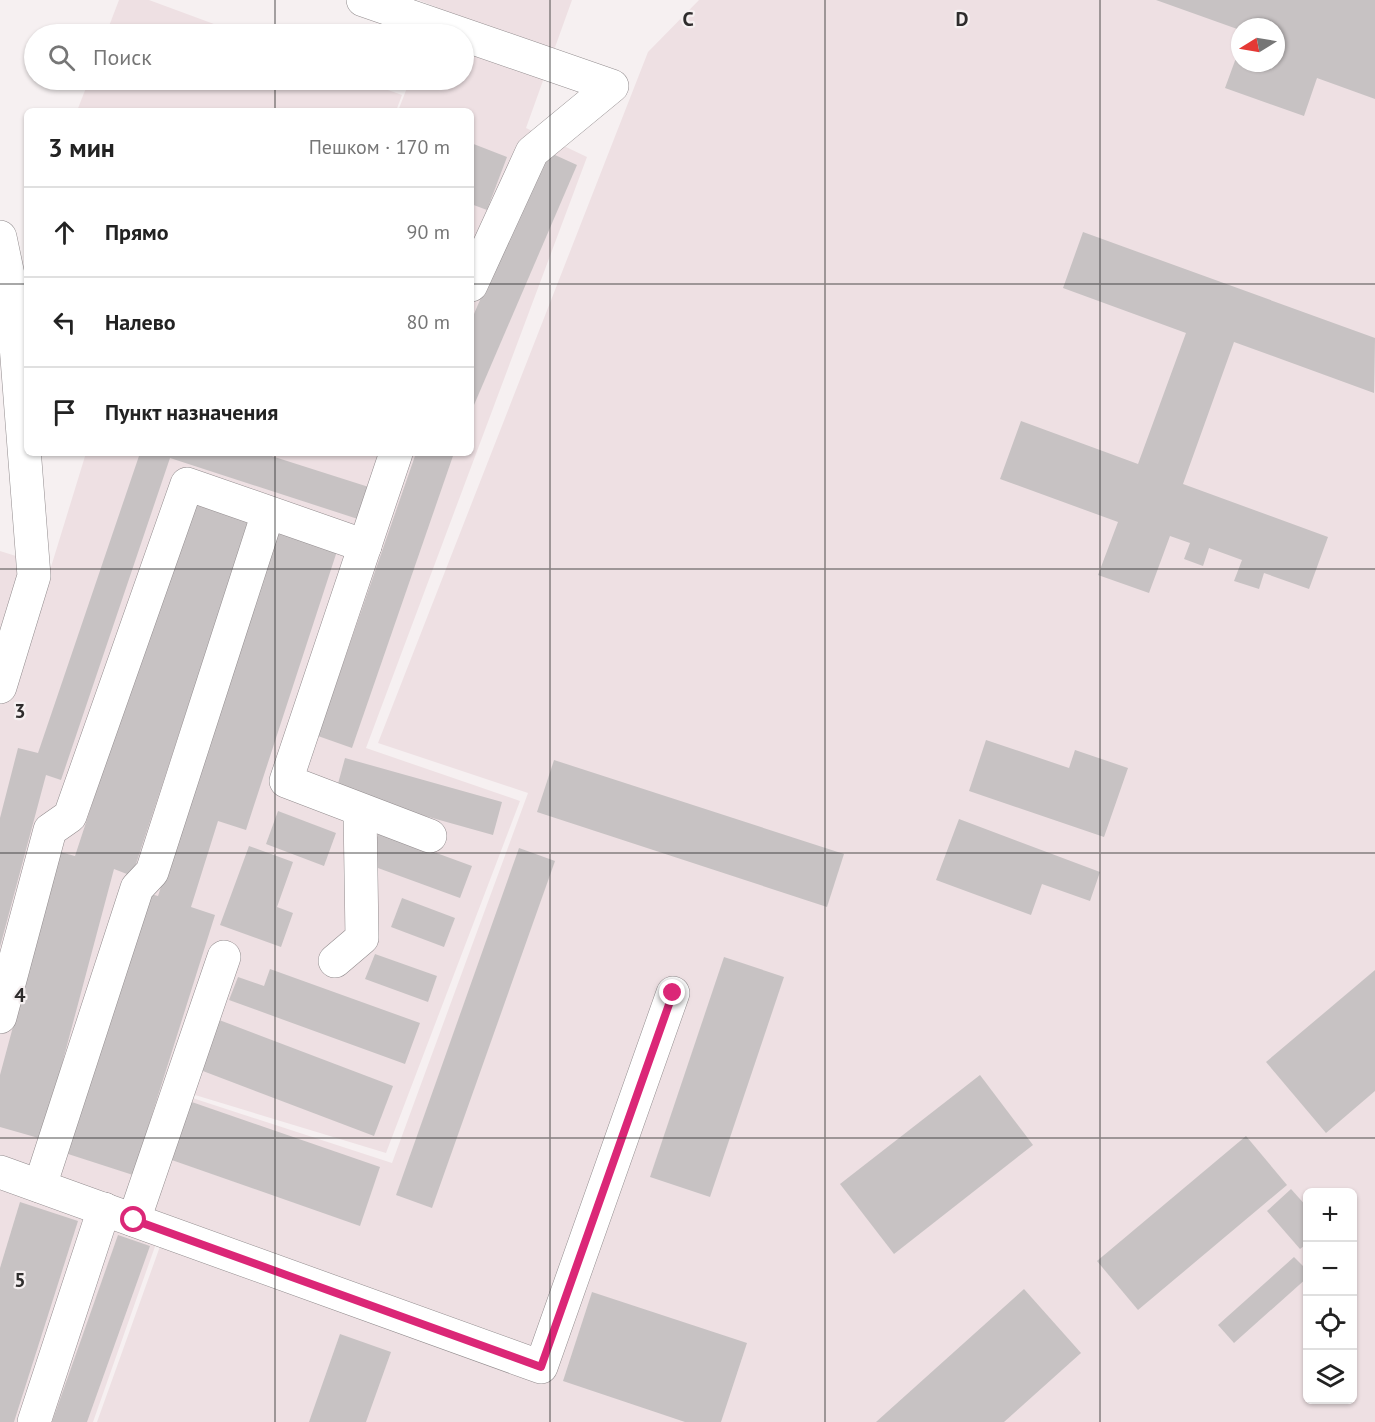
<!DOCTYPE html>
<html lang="ru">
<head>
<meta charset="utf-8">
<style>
	body { margin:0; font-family:"PT Sans",sans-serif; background:#f6f6f6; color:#222 }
	.controls { position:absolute; right:18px; bottom:18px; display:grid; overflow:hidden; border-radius:9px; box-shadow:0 2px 4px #0004 }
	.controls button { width:54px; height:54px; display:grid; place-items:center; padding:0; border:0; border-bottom:2px solid #e0e0e0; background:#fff; color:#222; font:30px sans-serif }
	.compass { position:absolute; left:1231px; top:18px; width:54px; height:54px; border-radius:50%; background:#fff; box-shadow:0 2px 4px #0004; rotate:259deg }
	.stop { position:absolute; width:18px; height:18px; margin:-14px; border:4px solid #db2777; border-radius:50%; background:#fff }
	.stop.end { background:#db2777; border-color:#fff; box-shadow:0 2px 6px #0008 }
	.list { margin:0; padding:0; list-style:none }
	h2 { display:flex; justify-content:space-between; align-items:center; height:78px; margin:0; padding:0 24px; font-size:26px }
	h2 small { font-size:20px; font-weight:400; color:#767676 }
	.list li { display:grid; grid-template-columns:39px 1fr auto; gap:18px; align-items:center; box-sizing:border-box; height:90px; padding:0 24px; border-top:2px solid #e0e0e0 }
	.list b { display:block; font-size:22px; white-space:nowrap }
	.list em { font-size:20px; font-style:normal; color:#767676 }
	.icon { flex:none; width:33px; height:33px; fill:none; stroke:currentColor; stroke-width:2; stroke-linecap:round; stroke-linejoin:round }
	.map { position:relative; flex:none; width:1375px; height:1422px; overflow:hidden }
	.search { position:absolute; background:#fff; box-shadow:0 2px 4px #0004; left:24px; top:24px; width:450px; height:66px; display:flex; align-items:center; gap:15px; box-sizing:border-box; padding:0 21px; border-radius:33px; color:#767676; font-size:22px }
	.panel { position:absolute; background:#fff; box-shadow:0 2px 4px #0004; left:24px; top:108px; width:450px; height:348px; border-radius:9px }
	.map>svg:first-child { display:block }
	.built { fill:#eee0e3; fill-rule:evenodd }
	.building { fill:#c7c2c3 }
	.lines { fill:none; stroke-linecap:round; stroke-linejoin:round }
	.minor-casing { stroke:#928c8e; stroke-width:34 }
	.minor { stroke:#fff; stroke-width:33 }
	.route { stroke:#db2777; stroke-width:8 }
	.grid { fill:none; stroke:#2e2c2c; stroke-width:1.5; stroke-opacity:0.55 }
	.grid-label { font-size:20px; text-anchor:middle; font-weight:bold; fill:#2e2c2c; stroke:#f6f0f1; stroke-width:4.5; stroke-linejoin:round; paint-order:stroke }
</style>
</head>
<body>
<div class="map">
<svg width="1375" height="1422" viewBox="0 0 1375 1422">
	<rect width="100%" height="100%" fill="#f6f0f1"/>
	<g class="built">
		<path d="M119 0H149L241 34H106Z"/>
		<path d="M418 0H572L526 128 587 157 366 748 520 801 386 1153 172 1088 124 1225 158 1238 93 1422H0V551L51 567 86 453H471V111H398L410 80H464V34H426L436 7Z"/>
		<path d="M699 0H1375V1422H97L163 1238 129 1224 174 1092 392 1163 528 793 378 743 648 52ZM1240 27H1276V63H1240ZM1308 1192H1352V1400H1308Z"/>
		<path d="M89 80H360L402 95 396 111H77Z"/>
	</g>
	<g class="building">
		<path d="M1156 0H1375V99L1317 78 1304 116 1225 88 1240 47V63H1276V27H1240V30Z"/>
		<path d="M471 143 507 157 487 210 471 204Z"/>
		<path d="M544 150 577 165 471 412V321Z"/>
		<path d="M1083 232 1375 338 1374 393 1234 342 1183 484 1328 537 1309 589 1264 573 1259 589 1234 581 1242 560 1209 548 1203 566 1184 559 1190 543 1170 536 1149 593 1098 575 1118 522 1000 479 1021 421 1138 464 1186 333 1063 288Z"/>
		<path d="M140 453H262L375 489 364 521 170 458 61 780 46 775 0 947V818L18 748 38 753Z"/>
		<path d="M416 453H454L352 748 318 736Z"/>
		<path d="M192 500 250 519 132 876 114 869 42 1139 0 1127V1075L60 852 75 856Z"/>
		<path d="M277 528 338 548 246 830 218 821 191 907 215 915 133 1175 65 1153 147 893 158 896Z"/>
		<path d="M986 740 1069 768 1075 750 1128 768 1104 837 969 791Z"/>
		<path d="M345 758 502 802 493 835 336 791Z"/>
		<path d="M554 760 844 854 827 907 537 812Z"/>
		<path d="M278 811 336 833 324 866 266 844Z"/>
		<path d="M959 819 1100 872 1090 901 1042 884 1031 915 936 880Z"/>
		<path d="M379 832 472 866 460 898 367 864Z"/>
		<path d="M249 846 293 862 277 907 293 913 281 947 220 925Z"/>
		<path d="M519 848 555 861 432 1208 396 1195Z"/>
		<path d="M402 898 455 918 444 947 391 927Z"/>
		<path d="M375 954 437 976 428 1002 365 979Z"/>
		<path d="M724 957 784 977 710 1197 650 1177Z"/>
		<path d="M270 969 420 1023 405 1064 229 1000 238 977 264 986Z"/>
		<path d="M1375 970V1091L1326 1133 1266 1062Z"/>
		<path d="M214 1018 393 1086 374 1136 195 1068Z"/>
		<path d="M980 1075 1033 1145 894 1254 840 1184Z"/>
		<path d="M186 1100 380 1167 360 1226 166 1158Z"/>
		<path d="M1246 1136 1287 1185 1138 1310 1097 1261Z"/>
		<path d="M1291 1189 1308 1208V1243L1300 1249 1267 1211Z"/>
		<path d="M20 1202 78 1221 14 1422H0V1268Z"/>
		<path d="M118 1235 150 1246 87 1422H52Z"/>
		<path d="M1294 1257 1308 1271V1277L1234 1343 1218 1325Z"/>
		<path d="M1024 1289 1081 1353 1004 1422H876Z"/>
		<path d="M592 1292 747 1343 721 1422H685L563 1381Z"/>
		<path d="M340 1334 391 1352 366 1422H309Z"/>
	</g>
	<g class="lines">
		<defs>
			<g id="minor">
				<path d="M363 0 612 86 532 152 471 285"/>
				<path d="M0 237 12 294 34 576 0 687"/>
				<path d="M396 453 286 781 430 836"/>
				<path d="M335 961 362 938 360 810"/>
				<path d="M0 1017 50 830 70 816 187 484 365 546"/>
				<path d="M0 1172 541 1367 673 993"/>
				<path d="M40 1186 137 888 152 872 268 513"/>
				<path d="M134 1220 224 957"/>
				<path d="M34 1422 104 1209"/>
			</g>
		</defs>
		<use href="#minor" class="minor-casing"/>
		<use href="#minor" class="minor"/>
	</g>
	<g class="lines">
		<path class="route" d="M134 1220 541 1367 673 993"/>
	</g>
	<path class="grid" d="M275 0V34M550 0V1422M825 0V1422M1100 0V1422M275 80V111M0 284H27M471 284H1375M275 453V1422M0 569H1375M0 853H1375M0 1138H1375"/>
	<g class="grid-label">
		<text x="688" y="26">C</text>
		<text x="962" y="26">D</text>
		<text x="20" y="718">3</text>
		<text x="20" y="1002">4</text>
		<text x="20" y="1287">5</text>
	</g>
</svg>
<div class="controls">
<button>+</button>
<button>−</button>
<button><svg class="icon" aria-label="locate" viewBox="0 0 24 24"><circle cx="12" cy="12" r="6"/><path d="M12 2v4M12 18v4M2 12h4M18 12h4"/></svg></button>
<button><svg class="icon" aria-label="layers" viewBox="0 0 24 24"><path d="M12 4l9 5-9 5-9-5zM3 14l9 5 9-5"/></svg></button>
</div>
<svg class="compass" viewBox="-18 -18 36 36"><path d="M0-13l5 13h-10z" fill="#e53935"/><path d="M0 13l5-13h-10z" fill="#767676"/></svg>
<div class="stop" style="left:134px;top:1220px"></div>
<div class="stop end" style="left:673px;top:993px"></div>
<div class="search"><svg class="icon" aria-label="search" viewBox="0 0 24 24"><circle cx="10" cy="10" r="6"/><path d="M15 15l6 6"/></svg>Поиск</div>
<section class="panel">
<h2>3 мин<small>Пешком · 170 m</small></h2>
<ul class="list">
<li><svg class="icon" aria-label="ahead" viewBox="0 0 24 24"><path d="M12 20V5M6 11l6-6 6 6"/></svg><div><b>Прямо</b></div><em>90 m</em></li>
<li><svg class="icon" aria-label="left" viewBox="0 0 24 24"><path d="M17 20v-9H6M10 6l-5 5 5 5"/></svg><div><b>Налево</b></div><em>80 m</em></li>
<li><svg class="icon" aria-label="arrive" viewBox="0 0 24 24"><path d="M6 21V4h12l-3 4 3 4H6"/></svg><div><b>Пункт назначения</b></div></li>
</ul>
</section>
</div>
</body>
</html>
